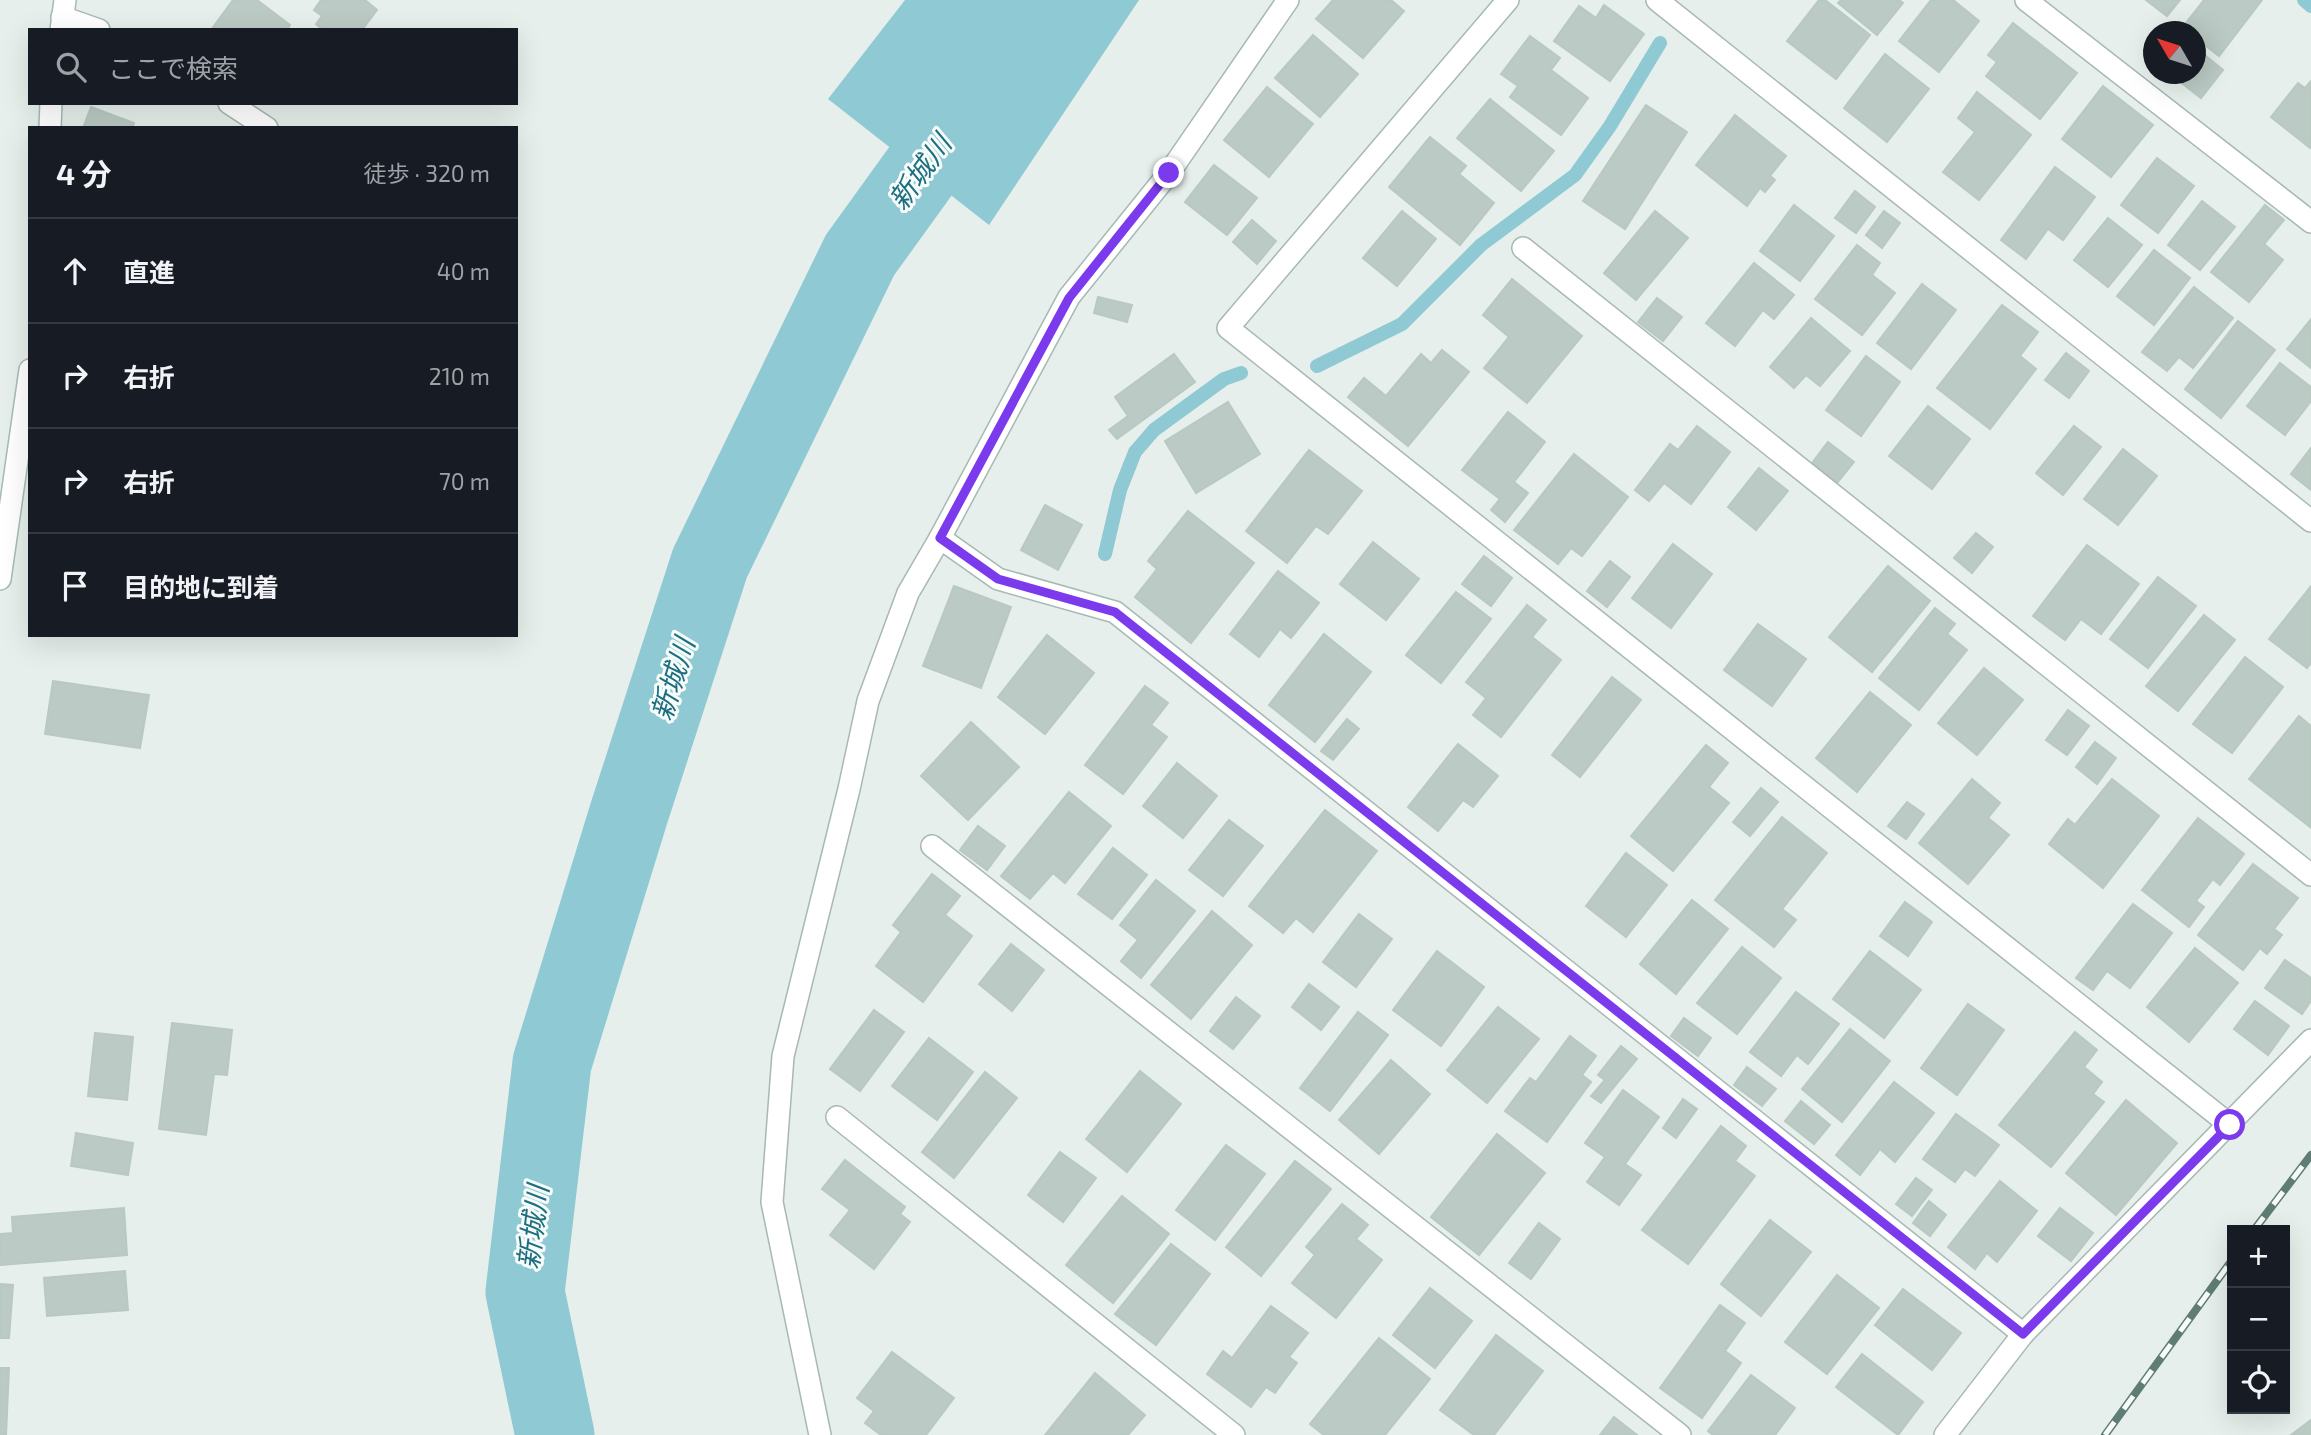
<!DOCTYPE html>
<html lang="ja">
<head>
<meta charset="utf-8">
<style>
	body { margin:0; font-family:"Exo 2","Noto Sans JP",sans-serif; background:#242831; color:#f1f3f6 }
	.controls { position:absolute; right:21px; bottom:21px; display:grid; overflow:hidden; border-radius:0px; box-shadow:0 7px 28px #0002 }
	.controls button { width:63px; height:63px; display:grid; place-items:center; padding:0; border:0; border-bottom:2px solid #363941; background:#171b24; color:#f1f3f6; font:35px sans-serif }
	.compass { position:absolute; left:2143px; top:21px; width:63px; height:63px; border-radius:50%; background:#171b24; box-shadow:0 7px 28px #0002; rotate:309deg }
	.stop { position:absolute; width:21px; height:21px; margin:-16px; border:5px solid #7c3aed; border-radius:50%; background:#fff }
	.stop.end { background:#7c3aed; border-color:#fff; box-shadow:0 2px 7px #0008 }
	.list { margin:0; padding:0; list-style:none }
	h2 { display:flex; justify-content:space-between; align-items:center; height:91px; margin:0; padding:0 28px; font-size:30px }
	h2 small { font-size:23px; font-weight:400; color:#9ea1a6 }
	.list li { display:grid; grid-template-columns:46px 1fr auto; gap:21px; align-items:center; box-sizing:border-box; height:105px; padding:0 28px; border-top:2px solid #363941 }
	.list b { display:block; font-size:26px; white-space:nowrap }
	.list em { font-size:23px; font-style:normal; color:#9ea1a6 }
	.icon { flex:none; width:38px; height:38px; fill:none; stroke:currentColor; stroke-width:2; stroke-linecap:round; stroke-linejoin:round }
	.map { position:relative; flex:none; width:2311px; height:1435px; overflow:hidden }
	.search { position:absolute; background:#171b24; box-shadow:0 7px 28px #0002; left:28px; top:28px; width:490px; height:77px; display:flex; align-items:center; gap:18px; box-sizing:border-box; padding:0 24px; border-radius:0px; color:#9ea1a6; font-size:26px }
	.panel { position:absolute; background:#171b24; box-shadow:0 7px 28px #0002; left:28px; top:126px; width:490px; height:511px; border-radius:0px }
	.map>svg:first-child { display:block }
	.water { fill:#8ec9d4 }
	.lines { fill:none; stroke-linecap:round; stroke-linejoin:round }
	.stream { stroke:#8ec9d4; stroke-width:14 }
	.river { stroke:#8ec9d4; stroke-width:79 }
	.building { fill:#bbcac4; stroke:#b8c9c2; stroke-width:2 }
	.service-casing { stroke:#a8b8b2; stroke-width:24 }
	.minor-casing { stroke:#a8b8b2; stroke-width:24 }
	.secondary-casing { stroke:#a4bbb3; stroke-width:24 }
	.service { stroke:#fff; stroke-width:21 }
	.minor { stroke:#fff; stroke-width:21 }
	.secondary { stroke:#fff; stroke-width:21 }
	.rail-casing { stroke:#5f7d75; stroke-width:8 }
	.rail { stroke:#f7fbf9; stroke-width:5; stroke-dasharray:16; stroke-linecap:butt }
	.route { stroke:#7c3aed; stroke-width:9 }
	.labels { text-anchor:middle; stroke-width:6; stroke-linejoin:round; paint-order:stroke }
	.water-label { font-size:28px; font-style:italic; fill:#1c6f80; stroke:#f7fbf9 }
</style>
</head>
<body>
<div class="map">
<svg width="2311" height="1435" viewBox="0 0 2311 1435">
	<rect width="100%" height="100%" fill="#e6efeb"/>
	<path class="water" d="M905 0H1139L989 225 828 99Z"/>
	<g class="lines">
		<g class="stream">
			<path d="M2304 0 2311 6"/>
			<path d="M1317 366 1402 324 1481 245 1575 175 1610 126 1660 43"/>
			<path d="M1105 554 1120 490 1135 452 1154 430 1224 379 1241 373"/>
		</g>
		<path class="river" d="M555 1435 525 1292 552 1063 629 813 710 563 860 255 1044 0"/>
	</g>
	<g class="building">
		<path d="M233 0H257L290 25 287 30H211Z"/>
		<path d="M321 0H365L377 10 362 30H323L316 24 322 16 314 10Z"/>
		<path d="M1333 0H1391L1404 11 1363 58 1316 19Z"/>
		<path d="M1819 0H1825L1870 35 1836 79 1787 41Z"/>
		<path d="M1841 0H1899L1903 3 1877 35 1838 3Z"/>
		<path d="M1931 0H1953L1979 21 1939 72 1899 41Z"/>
		<path d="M2146 0H2180L2167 16Z"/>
		<path d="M2204 0H2262L2219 56 2196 38V32H2187L2182 28Z"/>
		<path d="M1604 5 1644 34 1610 81 1554 41 1579 6 1596 18Z"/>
		<path d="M2013 23 2077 73 2040 119 1986 76 1997 62 1988 55Z"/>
		<path d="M1313 35 1358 74 1320 117 1275 78Z"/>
		<path d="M1530 36 1560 58 1551 70 1588 98 1561 135 1510 97 1518 86 1501 74Z"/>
		<path d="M2196 48 2223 70 2201 98 2170 74H2196Z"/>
		<path d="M1885 54 1929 89 1887 142 1844 108Z"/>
		<path d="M2311 81V147L2310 148 2271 117 2298 83 2305 88Z"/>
		<path d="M2103 86 2153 125 2111 177 2062 139Z"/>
		<path d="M1267 87 1313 124 1269 177 1224 140Z"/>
		<path d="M1977 92 2031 135 1979 200 1943 172 1975 132 1958 118Z"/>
		<path d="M1490 99 1554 151 1521 191 1457 138Z"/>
		<path d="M1646 105 1687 132 1625 229 1583 201Z"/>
		<path d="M91 107 134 123 132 128H83Z"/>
		<path d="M1735 115 1786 156 1770 176 1775 180 1765 192 1760 188 1747 206 1696 165Z"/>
		<path d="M1430 137 1466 166 1459 174 1494 203 1460 245 1389 187Z"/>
		<path d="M2157 158 2194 186 2158 233 2121 205Z"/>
		<path d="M1214 165 1257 198 1227 235 1185 202Z"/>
		<path d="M2055 167 2095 197 2063 240 2048 229 2026 259 2001 240Z"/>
		<path d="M1855 191 1875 207 1856 233 1835 218Z"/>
		<path d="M2202 201 2235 227 2200 270 2168 245Z"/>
		<path d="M1794 205 1834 236 1800 281 1760 251Z"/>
		<path d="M2265 205 2284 220 2264 244 2283 260 2249 302 2211 272Z"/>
		<path d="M1402 211 1436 239 1397 286 1363 258Z"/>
		<path d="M1655 211 1688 238 1636 300 1604 273Z"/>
		<path d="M1884 211 1900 223 1882 248 1866 235Z"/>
		<path d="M2108 218 2142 245 2108 287 2074 260Z"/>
		<path d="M1252 220 1276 241 1257 264 1233 242Z"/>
		<path d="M1857 245 1880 263 1872 275 1895 293 1862 335 1815 299Z"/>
		<path d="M2154 250 2190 278 2154 325 2117 296Z"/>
		<path d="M1754 263 1794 295 1774 319 1763 310 1735 346 1706 323Z"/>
		<path d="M1512 279 1582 336 1527 403 1484 368 1509 337 1483 315Z"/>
		<path d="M1922 284 1956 310 1911 369 1877 343Z"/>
		<path d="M2194 287 2233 318 2193 368 2179 357 2167 371 2142 352Z"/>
		<path d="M1098 297 1132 305 1127 322 1094 313Z"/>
		<path d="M1657 298 1682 317 1663 341 1638 322Z"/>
		<path d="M2002 305 2038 332 2020 356 2036 369 1990 429 1937 388Z"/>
		<path d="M1811 318 1850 351 1820 386 1806 375 1794 388 1770 367Z"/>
		<path d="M2311 319V368L2287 349Z"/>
		<path d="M2238 321 2275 350 2221 418 2185 389Z"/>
		<path d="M1442 350 1469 372 1408 446 1348 397 1364 378 1386 396 1421 354 1431 363Z"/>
		<path d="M2066 353 2089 371 2069 398 2045 380Z"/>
		<path d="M1174 354 1195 382 1117 439 1109 430 1128 416 1115 397Z"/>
		<path d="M1866 356 1900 382 1861 436 1826 410Z"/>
		<path d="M2280 363 2311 387V401L2285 435 2247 406Z"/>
		<path d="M1228 402 1260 454 1196 493 1165 441Z"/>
		<path d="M1928 406 1970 439 1932 489 1889 456Z"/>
		<path d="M1508 412 1545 442 1514 482 1528 493 1505 522 1491 510 1500 499 1462 470Z"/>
		<path d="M1697 426 1730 452 1691 504 1664 483 1649 501 1635 490 1670 444 1678 450Z"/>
		<path d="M2074 426 2101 447 2063 495 2036 473Z"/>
		<path d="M1828 442 1854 462 1837 483 1812 463Z"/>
		<path d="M2311 448V490L2291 474Z"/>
		<path d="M2123 449 2157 476 2118 525 2084 499Z"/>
		<path d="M1309 450 1362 491 1328 534 1316 526 1287 563 1246 531Z"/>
		<path d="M1574 454 1628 497 1582 556 1571 548 1558 564 1514 530Z"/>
		<path d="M1759 468 1788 491 1756 530 1728 507Z"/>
		<path d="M1045 505 1082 525 1058 570 1021 550Z"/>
		<path d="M1188 511 1254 563 1191 643 1135 597 1157 569 1148 561Z"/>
		<path d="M1976 533 1993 547 1972 573 1954 558Z"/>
		<path d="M1373 542 1419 579 1386 620 1340 584Z"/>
		<path d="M1673 544 1712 574 1671 628 1632 598Z"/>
		<path d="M2087 545 2139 584 2101 634 2081 619 2065 640 2033 616Z"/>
		<path d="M1484 556 1512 578 1491 606 1462 584Z"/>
		<path d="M1610 561 1630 577 1607 607 1587 591Z"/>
		<path d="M1888 566 1930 601 1872 672 1829 637Z"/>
		<path d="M1278 571 1319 603 1291 638 1280 629 1259 657 1230 634Z"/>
		<path d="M2158 577 2196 606 2148 668 2110 639Z"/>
		<path d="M954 586 1011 607 981 688 923 666Z"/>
		<path d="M2311 586V663L2307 668 2269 639Z"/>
		<path d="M1456 592 1491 619 1441 683 1406 655Z"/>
		<path d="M1527 605 1546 620 1532 637 1561 660 1501 737 1473 715 1486 698 1466 682Z"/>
		<path d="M1935 608 1955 624 1947 634 1967 650 1919 710 1879 678Z"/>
		<path d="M2204 615 2235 640 2178 711 2146 686Z"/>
		<path d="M1758 624 1806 659 1772 706 1724 670Z"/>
		<path d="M1324 634 1371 672 1315 742 1269 705Z"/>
		<path d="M1047 635 1094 673 1045 734 998 697Z"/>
		<path d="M2245 657 2283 687 2232 753 2193 724Z"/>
		<path d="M1984 668 2023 700 1977 755 1938 723Z"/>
		<path d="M1612 677 1641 700 1580 777 1552 755Z"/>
		<path d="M53 681 149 695 140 748 45 734Z"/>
		<path d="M1145 686 1168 703 1151 725 1167 737 1123 794 1085 765Z"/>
		<path d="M1870 692 1911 725 1857 792 1816 758Z"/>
		<path d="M2068 710 2089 726 2067 755 2046 740Z"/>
		<path d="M2299 716 2311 726 2310 827 2249 779Z"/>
		<path d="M1347 719 1359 729 1333 760 1321 751Z"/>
		<path d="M971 722 1019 767 968 820 921 776Z"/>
		<path d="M2095 742 2116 758 2097 784 2076 767Z"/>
		<path d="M1458 744 1498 776 1473 807 1463 800 1438 831 1408 807Z"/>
		<path d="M1706 745 1728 763 1709 787 1729 803 1673 871 1631 836Z"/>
		<path d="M1177 763 1217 796 1183 838 1143 806Z"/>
		<path d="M1972 779 2000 803 1988 818 2009 835 1968 884 1919 843Z"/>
		<path d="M2112 779 2159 816 2103 888 2049 844 2068 819 2075 825Z"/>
		<path d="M1761 788 1778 802 1750 836 1733 822Z"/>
		<path d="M1069 792 1111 826 1065 883 1053 873 1030 899 1001 876Z"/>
		<path d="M1907 802 1924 814 1906 839 1888 826Z"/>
		<path d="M1325 810 1377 851 1313 932 1296 918 1283 933 1249 906Z"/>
		<path d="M1782 817 1827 853 1782 909 1796 920 1774 947 1715 900Z"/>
		<path d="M2198 818 2244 854 2220 885 2213 879 2196 901 2204 907 2189 927 2142 890Z"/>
		<path d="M1229 820 1263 846 1223 896 1189 870Z"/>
		<path d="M978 826 1005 846 987 870 960 850Z"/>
		<path d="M1113 848 1147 875 1112 919 1078 894Z"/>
		<path d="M1626 853 1667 885 1626 937 1586 906Z"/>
		<path d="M2253 864 2298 898 2274 929 2282 935 2267 954 2260 948 2243 970 2198 935Z"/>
		<path d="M932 874 960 896 945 915 972 936 923 1002 876 966 901 932 893 925Z"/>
		<path d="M1156 880 1195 911 1141 978 1121 961 1138 940 1120 925Z"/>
		<path d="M1692 900 1728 929 1676 994 1640 964Z"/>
		<path d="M1905 902 1932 922 1908 956 1880 936Z"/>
		<path d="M2133 904 2172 933 2130 988 2107 971 2093 990 2076 978Z"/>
		<path d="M1212 911 1252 945 1191 1019 1151 985Z"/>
		<path d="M1359 914 1392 939 1356 987 1323 962Z"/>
		<path d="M1011 944 1044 970 1012 1011 979 984Z"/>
		<path d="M1742 947 1781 978 1737 1034 1697 1003Z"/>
		<path d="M2195 948 2238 983 2189 1042 2147 1007Z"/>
		<path d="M1437 951 1484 987 1441 1046 1393 1010Z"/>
		<path d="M1870 951 1921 990 1884 1038 1833 999Z"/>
		<path d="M2285 960 2311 978V1001L2302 1014 2265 988Z"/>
		<path d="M1309 984 1339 1007 1321 1030 1292 1007Z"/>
		<path d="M1796 992 1839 1024 1808 1064 1797 1055 1781 1076 1750 1052Z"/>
		<path d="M1236 997 1260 1016 1233 1049 1210 1031Z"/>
		<path d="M2255 1001 2289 1026 2268 1055 2234 1029Z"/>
		<path d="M1968 1004 2004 1030 1957 1095 1921 1068Z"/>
		<path d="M1498 1007 1539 1039 1487 1103 1447 1070Z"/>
		<path d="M874 1010 904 1032 860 1091 830 1069Z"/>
		<path d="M1358 1012 1388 1035 1330 1111 1300 1088Z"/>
		<path d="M1684 1018 1711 1038 1698 1056 1671 1036Z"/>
		<path d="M172 1023 232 1030 227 1075 214 1074 206 1135 159 1129Z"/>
		<path d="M1850 1029 1890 1061 1842 1122 1802 1089Z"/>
		<path d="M2075 1032 2097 1050 2084 1067 2102 1082 2093 1094 2104 1102 2051 1167 1999 1125Z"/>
		<path d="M95 1033 133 1037 127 1100 88 1096Z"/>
		<path d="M1570 1036 1596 1056 1582 1075 1591 1082 1547 1142 1505 1111 1530 1078 1536 1082Z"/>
		<path d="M929 1038 973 1072 937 1120 892 1086Z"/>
		<path d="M1621 1046 1637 1059 1601 1103 1591 1096 1605 1080 1598 1075Z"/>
		<path d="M1391 1060 1430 1094 1379 1154 1339 1120Z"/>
		<path d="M1747 1067 1776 1089 1762 1106 1734 1085Z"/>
		<path d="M1140 1071 1181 1104 1127 1172 1086 1139Z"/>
		<path d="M985 1072 1017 1098 954 1178 922 1152Z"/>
		<path d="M1894 1082 1934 1113 1895 1162 1880 1149 1860 1175 1836 1155Z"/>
		<path d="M1623 1090 1659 1117 1625 1164 1641 1175 1619 1205 1587 1182 1605 1157 1585 1143Z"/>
		<path d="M1683 1099 1697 1109 1676 1138 1663 1128Z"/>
		<path d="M2126 1100 2177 1143 2116 1215 2066 1173Z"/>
		<path d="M1801 1101 1830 1125 1814 1144 1785 1121Z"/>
		<path d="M1956 1114 1999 1145 1975 1176 1965 1169 1955 1182 1923 1159Z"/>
		<path d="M1721 1126 1746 1146 1735 1161 1755 1176 1688 1264 1642 1230Z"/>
		<path d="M76 1133 133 1143 128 1175 71 1166Z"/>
		<path d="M1497 1134 1545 1173 1479 1255 1431 1217Z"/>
		<path d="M1226 1145 1265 1174 1215 1240 1176 1210Z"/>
		<path d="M1060 1152 1096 1178 1063 1222 1028 1195Z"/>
		<path d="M845 1160 905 1207 900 1214 910 1222 874 1269 830 1235 850 1210 822 1189Z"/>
		<path d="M1295 1161 1331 1189 1261 1276 1226 1247Z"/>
		<path d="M1916 1178 1932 1190 1912 1216 1896 1204Z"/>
		<path d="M2000 1181 2037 1211 1997 1262 1987 1253 1975 1269 1948 1247Z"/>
		<path d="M1122 1196 1169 1234 1113 1303 1066 1265Z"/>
		<path d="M1929 1201 1946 1215 1930 1236 1913 1223Z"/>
		<path d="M1342 1204 1368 1225 1356 1239 1382 1260 1336 1318 1292 1283 1315 1255 1306 1247Z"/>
		<path d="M124 1208 127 1255 0 1265V1234L13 1233 12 1217Z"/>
		<path d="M2060 1208 2093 1233 2071 1261 2038 1236Z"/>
		<path d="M1770 1220 1811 1252 1761 1316 1721 1284Z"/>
		<path d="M1539 1223 1560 1239 1531 1279 1509 1263Z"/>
		<path d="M1171 1244 1210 1274 1156 1345 1115 1314Z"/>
		<path d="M125 1271 128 1310 47 1316 44 1278Z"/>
		<path d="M1837 1275 1879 1308 1827 1374 1785 1342Z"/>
		<path d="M0 1284 13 1285 9 1338H0Z"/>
		<path d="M1430 1288 1472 1321 1435 1368 1393 1335Z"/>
		<path d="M1903 1289 1961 1333 1932 1370 1875 1325Z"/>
		<path d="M1720 1305 1745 1323 1725 1351 1741 1363 1702 1418 1660 1388Z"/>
		<path d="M1271 1306 1308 1333 1289 1357 1297 1363 1275 1393 1266 1387 1251 1407 1207 1374 1223 1351 1232 1358Z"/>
		<path d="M1496 1335 1543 1371 1494 1435H1474L1440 1410Z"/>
		<path d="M1379 1338 1430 1379 1385 1435H1324L1310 1424Z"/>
		<path d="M892 1352 954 1398 926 1435H881L865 1423 874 1411 857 1398Z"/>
		<path d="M1862 1354 1923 1402 1898 1435 1836 1387Z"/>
		<path d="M0 1368H9L6 1435H0Z"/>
		<path d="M1095 1373 1145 1415 1128 1435H1045Z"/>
		<path d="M1751 1375 1795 1408 1775 1435H1713L1708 1431Z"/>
		<path d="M1614 1417 1637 1435H1600Z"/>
		<path d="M2311 1420V1435H2291Z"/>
	</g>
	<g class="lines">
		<defs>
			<g id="service">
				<path d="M62 17 99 30"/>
				<path d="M229 103 267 128"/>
				<path d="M1169 173 1288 0"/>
				<path d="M820 1435 772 1202 783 1056 849 789 868 701 908 593 940 538"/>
			</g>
			<g id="minor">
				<path d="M1508 0 1228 328 2230 1125"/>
				<path d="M1657 0 2311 521"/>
				<path d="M2026 0 2311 222"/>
				<path d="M1169 173 1069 297 940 538 998 579 1115 612 2023 1334"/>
				<path d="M1523 248 2311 875"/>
				<path d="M932 846 1680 1435"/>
				<path d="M837 1117 1234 1435"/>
				<path d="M1945 1435 2023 1334 2311 1040"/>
			</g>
			<g id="secondary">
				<path d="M61 30 65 0"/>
				<path d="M50 128 51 103"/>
				<path d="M0 579 30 370"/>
			</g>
		</defs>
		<use href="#service" class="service-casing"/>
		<use href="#minor" class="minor-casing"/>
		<use href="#secondary" class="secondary-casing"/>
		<use href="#service" class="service"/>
		<use href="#minor" class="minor"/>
		<use href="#secondary" class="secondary"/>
		<defs>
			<g id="rail">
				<path d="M2254 1230 2311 1155"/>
				<path d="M2105 1435 2232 1260"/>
			</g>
		</defs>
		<use href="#rail" class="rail-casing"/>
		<use href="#rail" class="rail"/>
	</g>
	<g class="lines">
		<path class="route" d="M1169 173 1069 298 940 538 998 579 1115 612 2023 1334 2230 1125"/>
	</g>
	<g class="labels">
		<g class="water-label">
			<text transform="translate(920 172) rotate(-54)" y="10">新城川</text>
			<text transform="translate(673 679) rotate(-73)" y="10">新城川</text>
			<text transform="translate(533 1227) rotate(-83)" y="10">新城川</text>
		</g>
	</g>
</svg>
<div class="controls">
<button>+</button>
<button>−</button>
<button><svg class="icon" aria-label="locate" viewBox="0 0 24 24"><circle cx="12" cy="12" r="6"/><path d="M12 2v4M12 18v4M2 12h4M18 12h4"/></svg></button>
</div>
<svg class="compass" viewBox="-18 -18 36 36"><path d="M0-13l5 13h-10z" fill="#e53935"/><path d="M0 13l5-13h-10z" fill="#9ea1a6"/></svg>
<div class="stop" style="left:2230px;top:1125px"></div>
<div class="stop end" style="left:1169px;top:173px"></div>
<div class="search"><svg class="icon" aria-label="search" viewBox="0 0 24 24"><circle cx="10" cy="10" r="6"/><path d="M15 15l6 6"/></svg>ここで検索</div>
<section class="panel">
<h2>4 分<small>徒歩 · 320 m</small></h2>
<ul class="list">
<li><svg class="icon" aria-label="ahead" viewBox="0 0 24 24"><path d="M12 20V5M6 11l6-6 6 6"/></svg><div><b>直進</b></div><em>40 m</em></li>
<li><svg class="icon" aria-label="right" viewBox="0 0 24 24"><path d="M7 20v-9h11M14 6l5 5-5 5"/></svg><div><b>右折</b></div><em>210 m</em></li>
<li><svg class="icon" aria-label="right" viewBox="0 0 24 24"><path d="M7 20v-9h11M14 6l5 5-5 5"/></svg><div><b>右折</b></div><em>70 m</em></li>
<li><svg class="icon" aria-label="arrive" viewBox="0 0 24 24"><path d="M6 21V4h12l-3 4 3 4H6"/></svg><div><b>目的地に到着</b></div></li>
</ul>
</section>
</div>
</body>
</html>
